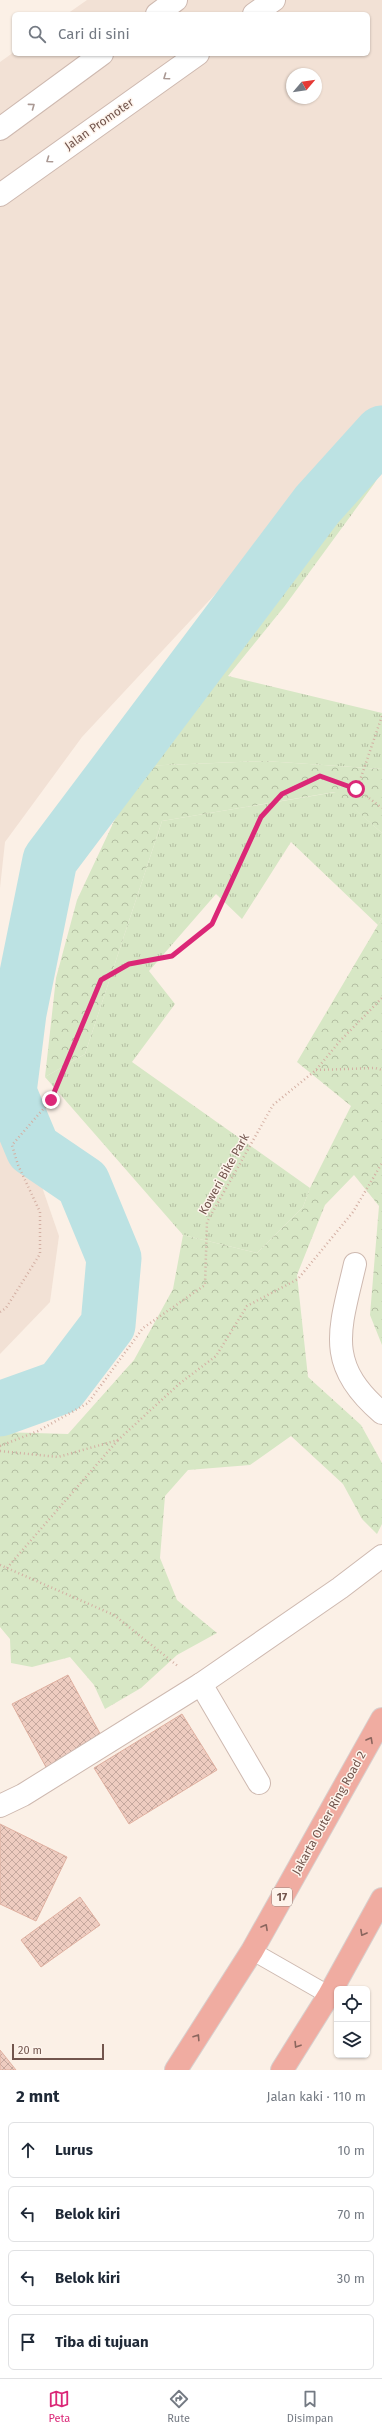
<!DOCTYPE html>
<html lang="id">
<head>
<meta charset="utf-8">
<style>
	body { margin:0; font-family:"Fira Sans",sans-serif; background:#f2f2f3; color:#1f2937 }
	.controls { position:absolute; right:12px; bottom:12px; display:grid; overflow:hidden; border-radius:6px; box-shadow:0 1px 3px #0004 }
	.controls button { width:36px; height:36px; display:grid; place-items:center; padding:0; border:0; border-bottom:1px solid #e0e1e3; background:#fff; color:#1f2937; font:20px sans-serif }
	.compass { position:absolute; left:286px; top:68px; width:36px; height:36px; border-radius:50%; background:#fff; box-shadow:0 1px 3px #0004; rotate:61deg }
	.scale { position:absolute; left:12px; bottom:10px; width:92px; box-sizing:border-box; padding-left:4px; border:2px solid #72554d; border-top:0; font-size:11px; line-height:14px; white-space:nowrap; color:#72554d; -webkit-text-stroke:3px #fef4ec; paint-order:stroke }
	.stop { position:absolute; width:12px; height:12px; margin:-9px; border:3px solid #db2777; border-radius:50%; background:#fff }
	.stop.end { background:#db2777; border-color:#fff; box-shadow:0 1px 4px #0008 }
	.list { margin:0; padding:0; list-style:none }
	h2 { display:flex; justify-content:space-between; align-items:center; height:52px; margin:0; padding:0 16px; font-size:17px }
	h2 small { font-size:13px; font-weight:400; color:#747a83 }
	.list li { display:grid; grid-template-columns:26px 1fr auto; gap:12px; align-items:center; box-sizing:border-box; height:56px; margin:0 8px 8px; padding:0 8px; border:1px solid #e0e1e3; border-radius:6px }
	.list b { display:block; font-size:15px; white-space:nowrap }
	.list em { font-size:13px; font-style:normal; color:#747a83 }
	.icon { flex:none; width:22px; height:22px; fill:none; stroke:currentColor; stroke-width:2; stroke-linecap:round; stroke-linejoin:round }
	.map { position:relative; flex:none; width:382px; height:2070px; overflow:hidden }
	.search { position:absolute; background:#fff; box-shadow:0 1px 3px #0004; left:12px; right:12px; top:12px; height:44px; display:flex; align-items:center; gap:10px; box-sizing:border-box; padding:0 14px; border-radius:6px; color:#747a83; font-size:15px }
	.sheet { height:308px; background:#fff }
	nav { display:flex; justify-content:space-around; align-items:center; box-sizing:border-box; height:56px; border-top:1px solid #e0e1e3; background:#fff; font-size:11px; color:#747a83 }
	nav a { display:grid; justify-items:center; gap:2px }
	nav .on { color:#db2777 }
	.map>svg:first-child { display:block }
	.residential { fill:#f2e1d5; fill-rule:evenodd }
	.grass { fill:url(#grass-tufts) }
	.forest { fill:url(#forest-crowns) }
	.lines { fill:none; stroke-linecap:round; stroke-linejoin:round }
	.river { stroke:#bce2e3; stroke-width:55 }
	.building { fill:url(#building-cross-hatch); stroke:#e0b1a1 }
	.service-casing { stroke:#ceb9b0; stroke-width:19 }
	.minor-casing { stroke:#ceb9b0; stroke-width:24 }
	.motorway-casing { stroke:#d8cfcd; stroke-width:24 }
	.path { stroke:#d3afa3; stroke-width:2.5; stroke-dasharray:1 3; stroke-linecap:butt }
	.service { stroke:#fff; stroke-width:17 }
	.minor { stroke:#fff; stroke-width:22 }
	.motorway { stroke:#f0aca1; stroke-width:22 }
	.oneway { stroke:#aa9994 }
	.oneway2 { stroke:#8b665e }
	.route { stroke:#db2777; stroke-width:5 }
	.labels { text-anchor:middle; stroke-width:3; stroke-linejoin:round; paint-order:stroke }
	.shield { fill:#fef4ec; stroke:#9c857d; stroke-width:1 }
	.shield-label { font-size:11px; font-weight:bold; fill:#72554d }
	.street-label { font-size:12px; fill:#72554d; stroke:#fef4ec }
</style>
</head>
<body>
<div class="map">
<svg width="382" height="2070" viewBox="0 0 382 2070">
	<defs>
		<pattern id="grass-tufts" width="24" height="20" patternUnits="userSpaceOnUse"><rect width="24" height="20" fill="#d7e7c5"/><path d="M3 7l-1-3M5 7V3M7 7l1-3M15 17l-1-3M17 17v-4M19 17l1-3" fill="none" stroke="#b3bea2"/></pattern>
		<pattern id="forest-crowns" width="20" height="18" patternUnits="userSpaceOnUse"><rect width="20" height="18" fill="#d7e7c5"/><path d="M2 6a3 3 0 1 1 6 0M12 15a3 3 0 1 1 6 0" fill="none" stroke="#b3bea2"/></pattern>
		<pattern id="building-cross-hatch" width="8" height="8" patternUnits="userSpaceOnUse"><rect width="8" height="8" fill="#eeccc0"/><path d="M0 0l8 8M0 8l8-8" fill="none" stroke="#c5a89e"/></pattern>
	</defs>
	<rect width="100%" height="100%" fill="#fbf0e6"/>
	<g class="residential">
		<path d="M87 0H382V415L82 737 5 842 0 888V62L14 52V54H368V14H67ZM292 74H316V98H292Z"/>
		<path d="M0 1112 41 1184 59 1236 50 1302 0 1354Z"/>
	</g>
	<g class="grass">
		<path d="M382 458V471L374 484 284 607 228 676 382 713V769L265 761 140 766Z"/>
		<path d="M336 792 382 833V918L378 925 291 842 242 919 216 894 149 971 175 1004 132 1062 310 1188 303 1207 257 1253 183 1235 45 1077 85 1054 162 821Z"/>
	</g>
	<g class="forest">
		<path d="M265 761 382 769V833L335 792 162 821 85 1054 45 1077 56 978 77 900 140 766Z"/>
		<path d="M382 918V1345L370 1315 379 1206 354 1175 325 1205 297 1275 308 1377 361 1425 382 1463V1524L377 1534 362 1519 343 1484 291 1436 250 1465 188 1470 165 1496 160 1558 177 1600 217 1633 177 1655 141 1688 105 1709 94 1685 70 1657 32 1667 11 1663 10 1639 0 1627V1432L68 1434 134 1360 173 1289 183 1235 257 1253 303 1207 310 1188 351 1106 297 1062Z"/>
	</g>
	<g class="lines">
		<path class="river" d="M0 1409 61 1387 108 1325 114 1258 83 1183 33 1149 9 1092 19 1013 50 860 317 505 382 433"/>
	</g>
	<g class="building">
		<path d="M68 1675 103 1739 47 1769 12 1704Z"/>
		<path d="M182 1714 217 1770 129 1824 94 1768Z"/>
		<path d="M0 1824 67 1857 36 1921 0 1904Z"/>
		<path d="M80 1897 100 1925 41 1967 21 1940Z"/>
		<path d="M0 2050 16 2070H0Z"/>
	</g>
	<g class="lines">
		<defs>
			<path id="service" d="M252 1951 329 1995"/>
			<g id="minor">
				<path d="M157 14 176 0"/>
				<path d="M254 14 274 0"/>
				<path d="M0 129 102 54"/>
				<path d="M0 195 198 54"/>
				<path d="M355 1264C340 1329 324 1364 382 1413"/>
				<path d="M201 1684 259 1783"/>
				<path d="M0 1806 23 1795 201 1684 340 1588 382 1556"/>
			</g>
			<g id="motorway">
				<path d="M176 2070 252 1951 382 1719"/>
				<path d="M282 2070 329 1995 382 1899"/>
			</g>
		</defs>
		<use href="#service" class="service-casing"/>
		<use href="#minor" class="minor-casing"/>
		<use href="#motorway" class="motorway-casing"/>
		<g class="path">
			<path d="M357 789 382 716"/>
			<path d="M316 1070 375 1068 382 1070"/>
			<path d="M0 1312 6 1308 40 1254V1212L18 1165 12 1145 51 1100 101 980 129 964 173 956 212 924 261 817 282 794 320 776 357 789 382 808"/>
			<path d="M0 1446 38 1431 88 1403 143 1328 205 1285 207 1222 273 1105 316 1070 340 1041 382 998"/>
			<path d="M0 1451 58 1457 118 1440 179 1384 216 1356 247 1306 298 1279 353 1212 382 1163"/>
			<path d="M0 1565 114 1615 179 1667"/>
			<path d="M7 1568 118 1440"/>
		</g>
		<use href="#service" class="service"/>
		<use href="#minor" class="minor"/>
		<use href="#motorway" class="motorway"/>
	</g>
	<defs><path id="oneway-chevron" d="M-2-3.5L2.5 0L-2 3.5" fill="none" stroke-width="1.6" stroke-linecap="round" stroke-linejoin="round"/></defs>
	<g class="oneway">
		<use href="#oneway-chevron" transform="translate(166 77) rotate(145)"/>
		<use href="#oneway-chevron" transform="translate(32 106) rotate(-36)"/>
		<use href="#oneway-chevron" transform="translate(49 160) rotate(145)"/>
	</g>
	<g class="oneway2">
		<use href="#oneway-chevron" transform="translate(370 1740) rotate(-61)"/>
		<use href="#oneway-chevron" transform="translate(265 1927) rotate(-61)"/>
		<use href="#oneway-chevron" transform="translate(363 1933) rotate(119)"/>
		<use href="#oneway-chevron" transform="translate(197 2037) rotate(-57)"/>
		<use href="#oneway-chevron" transform="translate(297 2045) rotate(122)"/>
	</g>
	<g class="lines">
		<path class="route" d="M51 1100 101 980 129 964 172 956 212 924 261 817 282 794 320 776 356 789"/>
	</g>
	<g class="labels">
		<rect class="shield" x="272" y="1888" width="20" height="18" rx="3"/>
		<g class="shield-label">
			<text x="282" y="1901">17</text>
		</g>
		<g class="street-label">
			<text transform="translate(99 124) rotate(-35)" y="4">Jalan Promoter</text>
			<text transform="translate(224 1174) rotate(-61)" y="4">Koweri Bike Park</text>
			<text transform="translate(329 1813) rotate(-61)" y="4">Jakarta Outer Ring Road 2</text>
		</g>
	</g>
</svg>
<div class="controls">
<button><svg class="icon" aria-label="locate" viewBox="0 0 24 24"><circle cx="12" cy="12" r="6"/><path d="M12 2v4M12 18v4M2 12h4M18 12h4"/></svg></button>
<button><svg class="icon" aria-label="layers" viewBox="0 0 24 24"><path d="M12 4l9 5-9 5-9-5zM3 14l9 5 9-5"/></svg></button>
</div>
<svg class="compass" viewBox="-18 -18 36 36"><path d="M0-13l5 13h-10z" fill="#e53935"/><path d="M0 13l5-13h-10z" fill="#747a83"/></svg>
<div class="scale">20 m</div>
<div class="stop" style="left:356px;top:789px"></div>
<div class="stop end" style="left:51px;top:1100px"></div>
<div class="search"><svg class="icon" aria-label="search" viewBox="0 0 24 24"><circle cx="10" cy="10" r="6"/><path d="M15 15l6 6"/></svg>Cari di sini</div>
</div>
<section class="sheet">
<h2>2 mnt<small>Jalan kaki · 110 m</small></h2>
<ul class="list">
<li><svg class="icon" aria-label="ahead" viewBox="0 0 24 24"><path d="M12 20V5M6 11l6-6 6 6"/></svg><div><b>Lurus</b></div><em>10 m</em></li>
<li><svg class="icon" aria-label="left" viewBox="0 0 24 24"><path d="M17 20v-9H6M10 6l-5 5 5 5"/></svg><div><b>Belok kiri</b></div><em>70 m</em></li>
<li><svg class="icon" aria-label="left" viewBox="0 0 24 24"><path d="M17 20v-9H6M10 6l-5 5 5 5"/></svg><div><b>Belok kiri</b></div><em>30 m</em></li>
<li><svg class="icon" aria-label="arrive" viewBox="0 0 24 24"><path d="M6 21V4h12l-3 4 3 4H6"/></svg><div><b>Tiba di tujuan</b></div></li>
</ul>
</section>
<nav>
<a class="on"><svg class="icon" aria-label="map" viewBox="0 0 24 24"><path d="M3 6l6-2 6 2 6-2v14l-6 2-6-2-6 2zM9 4v14M15 6v14"/></svg>Peta</a>
<a><svg class="icon" aria-label="directions" viewBox="0 0 24 24"><path d="M12 3l9 9-9 9-9-9zM9 14v-3h6M13 9l2 2-2 2"/></svg>Rute</a>
<a><svg class="icon" aria-label="saved" viewBox="0 0 24 24"><path d="M7 4h10v16l-5-4-5 4z"/></svg>Disimpan</a>
</nav>
</body>
</html>
